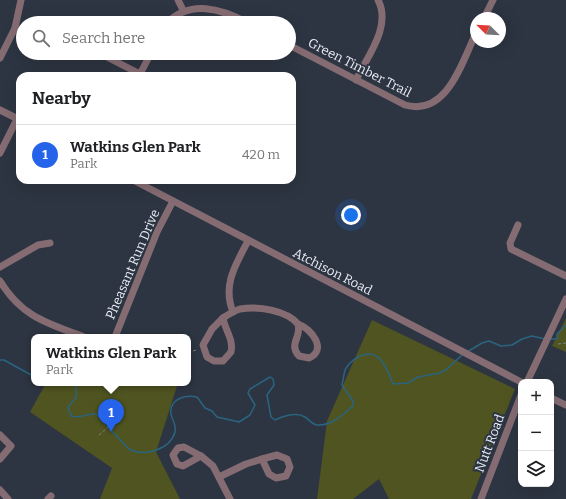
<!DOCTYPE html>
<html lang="en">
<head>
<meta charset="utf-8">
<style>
	body { margin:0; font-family:Bitter,serif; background:#f2f2f2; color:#202124 }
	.controls { position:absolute; right:12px; bottom:12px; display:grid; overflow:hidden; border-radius:8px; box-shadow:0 4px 16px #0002 }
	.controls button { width:36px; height:36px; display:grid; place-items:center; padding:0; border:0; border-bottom:1px solid #e0e0e0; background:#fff; color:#202124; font:20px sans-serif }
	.compass { position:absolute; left:470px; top:12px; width:36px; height:36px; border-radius:50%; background:#fff; box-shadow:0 4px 16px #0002; rotate:294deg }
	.you { position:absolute; left:351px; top:215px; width:14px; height:14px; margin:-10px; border:3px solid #fff; border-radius:50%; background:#1a73e8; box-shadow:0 0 0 6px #1a73e833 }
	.badge { display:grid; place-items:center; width:26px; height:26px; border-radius:50%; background:#2563eb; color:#fff; font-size:13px; font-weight:700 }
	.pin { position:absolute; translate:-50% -33px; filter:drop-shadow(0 1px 2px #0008) }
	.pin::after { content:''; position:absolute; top:21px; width:14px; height:12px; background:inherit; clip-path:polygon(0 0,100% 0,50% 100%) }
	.popup { position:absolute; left:31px; top:334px; width:160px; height:52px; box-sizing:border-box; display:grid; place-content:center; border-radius:8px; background:#fff; filter:drop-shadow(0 1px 3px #0005); font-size:13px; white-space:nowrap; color:#757577 }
	.popup b { font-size:15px; color:#202124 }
	.popup::after { content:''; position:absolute; left:50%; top:100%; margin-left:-8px; border:8px solid transparent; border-top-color:#fff }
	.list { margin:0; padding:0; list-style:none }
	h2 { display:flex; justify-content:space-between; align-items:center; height:52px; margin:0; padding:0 16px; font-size:17px }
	h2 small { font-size:13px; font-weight:400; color:#757577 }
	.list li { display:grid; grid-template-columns:26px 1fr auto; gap:12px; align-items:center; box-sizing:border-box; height:60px; padding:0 16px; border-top:1px solid #e0e0e0 }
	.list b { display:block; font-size:15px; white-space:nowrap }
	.list p { margin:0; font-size:13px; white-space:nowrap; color:#757577 }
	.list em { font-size:13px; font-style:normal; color:#757577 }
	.icon { flex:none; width:22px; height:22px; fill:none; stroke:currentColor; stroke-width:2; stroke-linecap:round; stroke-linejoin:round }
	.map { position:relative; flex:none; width:566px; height:499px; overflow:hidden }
	.search { position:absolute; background:#fff; box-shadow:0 4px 16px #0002; left:16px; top:16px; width:280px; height:44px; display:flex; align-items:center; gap:10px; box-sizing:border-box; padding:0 14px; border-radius:22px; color:#757577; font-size:15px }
	.panel { position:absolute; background:#fff; box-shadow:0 4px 16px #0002; left:16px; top:72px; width:280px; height:112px; border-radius:12px }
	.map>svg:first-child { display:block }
	.green { fill:#4f5420 }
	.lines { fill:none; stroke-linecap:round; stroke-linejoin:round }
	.stream { stroke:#2b6480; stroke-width:1.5 }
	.path { stroke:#7a818d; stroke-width:1; stroke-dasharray:3 2; stroke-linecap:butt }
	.minor { stroke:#856c73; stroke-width:7 }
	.labels { text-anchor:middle; stroke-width:4; stroke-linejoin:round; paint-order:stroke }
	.street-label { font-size:13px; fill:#e8edf6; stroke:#2d3542 }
</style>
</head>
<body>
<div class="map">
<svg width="566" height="499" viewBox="0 0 566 499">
	<rect width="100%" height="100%" fill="#2d3542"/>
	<g class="green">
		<path d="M566 318V352L552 346Z"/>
		<path d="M372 320 515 389 471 499H389L379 479 353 499H317L327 421Z"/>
		<path d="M46 383H169L177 386 156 452 180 499H100L112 468 30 412Z"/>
	</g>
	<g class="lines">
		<g class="stream">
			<path d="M549 339H557V334L566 325"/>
			<path d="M467 352 482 343 489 341 501 346 512 345 522 339 532 336 545 339"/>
			<path d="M0 360H4L33 376 34 381"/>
			<path d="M36 383H40"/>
			<path d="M76 383V398L68 407 71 416C81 419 87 413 96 414L129 449C144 457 170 450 175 432 177 425 172 420 171 414 169 398 186 395 197 397L205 408 212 411 217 417 239 422 250 415 255 405 248 393 250 389 270 377 273 379 274 385 267 395 271 417 275 420C284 416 297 412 305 417 310 420 312 425 318 425 331 426 344 414 353 406V401L342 385C343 380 344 374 345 370 348 364 353 360 358 357 379 346 387 368 393 384L408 383 418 377 440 373 447 369 462 355"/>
		</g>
		<g class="path">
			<path d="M558 344 566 343"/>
			<path d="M188 352 197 350"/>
			<path d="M99 435 114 422"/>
		</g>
		<g class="minor">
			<path d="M178 0 182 8"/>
			<path d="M484 18 493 0"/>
			<path d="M167 23C190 0 220 8 248 23"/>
			<path d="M289 45 405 105C447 117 462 62 476 33"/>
			<path d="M98 56H105L140 74"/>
			<path d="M0 58 15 28 21 0"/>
			<path d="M139 76 151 53"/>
			<path d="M356 80C367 57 392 26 378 0"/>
			<path d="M0 110 20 120"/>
			<path d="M0 153 17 119"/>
			<path d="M133 180 521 382"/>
			<path d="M518 225 510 243 511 249 566 276"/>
			<path d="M0 267 38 245 50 243"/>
			<path d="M0 281C22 317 47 323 84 337"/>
			<path d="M233 312C222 285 236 264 248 241"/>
			<path d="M223 318C225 330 234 340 231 352L223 361H214L207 357 203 345 212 329Z"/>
			<path d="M223 318C229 314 234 311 240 309 258 306 286 310 298 324"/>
			<path d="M298 324C311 328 328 350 309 358L299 356C288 344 302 337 298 324Z"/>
			<path d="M115 337 157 232 173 201"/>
			<path d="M527 382 566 299"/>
			<path d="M551 398 566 405"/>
			<path d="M0 435 11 446 0 459"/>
			<path d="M184 447 201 456 183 466 177 464 173 455 178 448Z"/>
			<path d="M277 455 287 459 290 467 286 476 276 478 269 474 262 459Z"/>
			<path d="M201 456 213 466 230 499"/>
			<path d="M219 477 246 464 262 459"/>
			<path d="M0 490 8 499"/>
			<path d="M48 499 51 496"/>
			<path d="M481 499 521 395"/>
		</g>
	</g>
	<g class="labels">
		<g class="street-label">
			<text transform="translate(360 67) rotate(27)" y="5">Green Timber Trail</text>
			<text transform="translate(132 264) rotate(-67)" y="5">Pheasant Run Drive</text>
			<text transform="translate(333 271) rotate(27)" y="5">Atchison Road</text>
			<text transform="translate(489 443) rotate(-69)" y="5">Nutt Road</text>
		</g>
	</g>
</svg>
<div class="controls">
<button>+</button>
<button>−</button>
<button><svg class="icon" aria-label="layers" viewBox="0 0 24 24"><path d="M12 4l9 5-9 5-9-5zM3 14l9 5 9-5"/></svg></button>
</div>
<svg class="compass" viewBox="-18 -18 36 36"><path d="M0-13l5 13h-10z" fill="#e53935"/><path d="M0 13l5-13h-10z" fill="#757577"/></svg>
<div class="you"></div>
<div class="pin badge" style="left:111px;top:432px">1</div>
<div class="popup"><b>Watkins Glen Park</b>Park</div>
<div class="search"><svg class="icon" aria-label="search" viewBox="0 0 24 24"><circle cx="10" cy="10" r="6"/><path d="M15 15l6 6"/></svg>Search here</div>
<section class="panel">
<h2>Nearby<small></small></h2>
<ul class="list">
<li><span class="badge">1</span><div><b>Watkins Glen Park</b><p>Park</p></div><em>420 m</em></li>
</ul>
</section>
</div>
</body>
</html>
